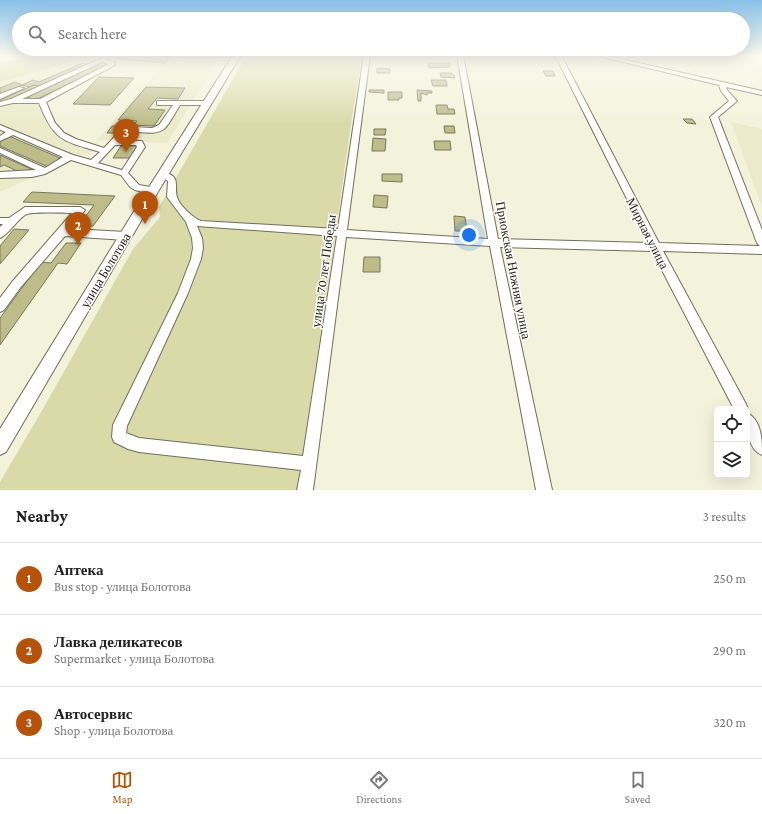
<!DOCTYPE html>
<html lang="en">
<head>
<meta charset="utf-8">
<style>
	body { margin:0; font-family:"Crimson Pro",serif; background:#f2f2f2; color:#222 }
	.controls { position:absolute; right:12px; bottom:12px; display:grid; overflow:hidden; border-radius:6px; box-shadow:0 4px 16px #0002 }
	.controls button { width:36px; height:36px; display:grid; place-items:center; padding:0; border:0; border-bottom:1px solid #e0e0e0; background:#fff; color:#222; font:20px sans-serif }
	.you { position:absolute; left:469px; top:235px; width:14px; height:14px; margin:-10px; border:3px solid #fff; border-radius:50%; background:#1a73e8; box-shadow:0 0 0 6px #1a73e833 }
	.badge { display:grid; place-items:center; width:26px; height:26px; border-radius:50%; background:#b45309; color:#fff; font-size:13px; font-weight:700 }
	.pin { position:absolute; translate:-50% -33px; filter:drop-shadow(0 1px 2px #0008) }
	.pin::after { content:''; position:absolute; top:21px; width:14px; height:12px; background:inherit; clip-path:polygon(0 0,100% 0,50% 100%) }
	.list { margin:0; padding:0; list-style:none }
	h2 { display:flex; justify-content:space-between; align-items:center; height:52px; margin:0; padding:0 16px; font-size:17px }
	h2 small { font-size:13px; font-weight:400; color:#767676 }
	.list li { display:grid; grid-template-columns:26px 1fr auto; gap:12px; align-items:center; box-sizing:border-box; height:72px; padding:0 16px; border-top:1px solid #e0e0e0 }
	.list b { display:block; font-size:15px; white-space:nowrap }
	.list p { margin:0; font-size:13px; white-space:nowrap; color:#767676 }
	.list em { font-size:13px; font-style:normal; color:#767676 }
	.icon { flex:none; width:22px; height:22px; fill:none; stroke:currentColor; stroke-width:2; stroke-linecap:round; stroke-linejoin:round }
	.map { position:relative; flex:none; width:762px; height:490px; overflow:hidden }
	.search { position:absolute; background:#fff; box-shadow:0 4px 16px #0002; left:12px; right:12px; top:12px; height:44px; display:flex; align-items:center; gap:10px; box-sizing:border-box; padding:0 14px; border-radius:22px; color:#767676; font-size:15px }
	.sheet { height:268px; background:#fff }
	nav { display:flex; justify-content:space-around; align-items:center; box-sizing:border-box; height:56px; border-top:1px solid #e0e0e0; background:#fff; font-size:11px; color:#767676 }
	nav a { display:grid; justify-items:center; gap:2px }
	nav .on { color:#b45309 }
	.map>svg:first-child { display:block }
	.built { fill:#ebebcc }
	.green { fill:#dadaa9 }
	.building { fill:#bebd8a; stroke:#777762 }
	.lines { fill:none; stroke-linecap:round; stroke-linejoin:round }
	.minor-casing { stroke:#6f6f5b; stroke-width:2 }
	.major-casing { stroke:#6f6f5b; stroke-width:2 }
	.path { stroke:#858575; stroke-width:1; stroke-dasharray:0.5 2; stroke-linecap:butt }
	.minor { fill:#fff; fill-rule:evenodd }
	.major { fill:#fff; fill-rule:evenodd }
	.labels { text-anchor:middle; stroke-width:3; stroke-linejoin:round; paint-order:stroke }
	.street-label { font-size:13px; fill:#222219; stroke:#fff }
</style>
</head>
<body>
<div class="map">
<svg width="762" height="490" viewBox="0 0 762 490">
	<rect width="100%" height="100%" fill="#f3f3dc"/>
	<g class="built">
		<path d="M98 55H221L167 143 97 140 162 66 121 62 46 100 44 119 96 150 0 192V82L86 58H100Z"/>
		<path d="M731 122 762 129V207Z"/>
	</g>
	<g class="green">
		<path d="M33 55H98L101 58H86L0 82V63Z"/>
		<path d="M247 55H363L352 117 331 266 297 490H0V482L44 407 133 249 160 217 159 207Z"/>
	</g>
	<g class="building">
		<path d="M116 55H127L122 59 112 58Z"/>
		<path d="M127 55H140L171 58 165 63 122 59Z"/>
		<path d="M102 62 110 65 35 100 27 97Z"/>
		<path d="M83 63 87 65 39 86 34 85 29 87 22 85 33 80 39 82Z"/>
		<path d="M428 63H450V67L429 68Z"/>
		<path d="M377 68 390 69V73H377Z"/>
		<path d="M543 71H553L555 76H546Z"/>
		<path d="M440 73H451L454 75 455 78 441 77Z"/>
		<path d="M99 77 134 78 110 105 73 104Z"/>
		<path d="M431 80H446L447 86H433Z"/>
		<path d="M15 82 22 85 0 95V88Z"/>
		<path d="M34 85 39 86 2 103 0 102V100Z"/>
		<path d="M146 87 185 88 178 99 157 98 148 109 165 110 154 126 133 125 137 121 118 120Z"/>
		<path d="M369 90H384V93L369 92Z"/>
		<path d="M417 90 432 91V93H427V95L421 93V101H418Z"/>
		<path d="M388 92H402V98H399V100H388Z"/>
		<path d="M436 105H447L448 109H454L455 114H437Z"/>
		<path d="M683 119H692L696 124 687 123Z"/>
		<path d="M112 126H119L114 133H107Z"/>
		<path d="M444 126H454L455 133H445Z"/>
		<path d="M374 129H386L385 135H374Z"/>
		<path d="M9 136 60 158 58 159 60 160 49 167 46 166 0 146V141Z"/>
		<path d="M373 138 386 139 385 151H372Z"/>
		<path d="M434 141H450L451 150H435Z"/>
		<path d="M121 146H138L131 158H113Z"/>
		<path d="M0 155 31 169 24 174 4 165 0 167Z"/>
		<path d="M382 174H402V182L382 181Z"/>
		<path d="M32 192 115 196 93 226 79 225 94 205 23 202Z"/>
		<path d="M374 195 388 196 387 208 373 207Z"/>
		<path d="M454 216 465 217 467 231H455Z"/>
		<path d="M14 229 29 230 0 264V246Z"/>
		<path d="M66 243H81L67 264 58 263 0 345V318L41 262 51 263Z"/>
		<path d="M364 257H380V272H363Z"/>
	</g>
	<g class="lines">
		<defs>
			<g id="minor">
				<path d="M176 55H240L237 57H179Z"/>
				<path d="M364 55H370L347 230 488 239 457 55H463L498 239 649 243 555 55H561L659 243 760 246 757 243 710 117 729 101 721 91 719 85 594 55H604L762 91V95L726 87 727 90 737 101 718 117 762 230V254L663 251 746 404 748 409 747 411V409H734L652 251 500 247 552 490H536L490 246 346 237 313 490H297L301 470 139 452 128 449 114 442 112 437 113 425 178 293 191 259 193 248 192 238 186 222 167 197 168 181 159 175 160 173C164 172 166 173 169 174 180 178 174 188 177 197 179 205 193 218 201 221L338 229ZM197 226 337 236 303 456 139 438 126 433 127 426 188 293 201 259 203 248 202 238Z"/>
				<path d="M102 58 114 62 115 65 46 102 55 123 64 133 76 139 104 148 120 131 134 127 152 128 159 125 173 105H157V101H207L211 103 207 105H180C176 111 169 125 164 129 149 139 136 124 120 141H142L145 147 128 173 139 185 156 188 157 190 156 192 147 193 135 190 130 187 121 175 71 160 45 174 32 177 0 178V172L36 170 0 153V148L45 168 63 157 13 135 0 141V136L6 132 0 130V125L73 155 91 160 100 152C63 141 54 141 39 103H13L0 106V102L11 99ZM102 62 109 64 40 99H22ZM115 145H136L137 147 122 170 98 163Z"/>
				<path d="M19 87 24 88 0 99V94Z"/>
				<path d="M25 207H80L85 210 71 229 126 232 129 233 131 236 129 239 126 240 65 236 20 288 4 310 0 312V298L12 282 72 213C64 213 31 211 25 215 17 220 8 235 0 238V227L3 224H0V218H9Z"/>
				<path d="M747 413C762 420 762 441 762 455 747 449 747 427 747 413Z"/>
			</g>
			<path id="major" d="M233 55H241L159 190 6 452 0 455V429L149 187Z"/>
		</defs>
		<use href="#minor" class="minor-casing"/>
		<use href="#major" class="major-casing"/>
		<path class="path" d="M675 55 695 71"/>
		<use href="#minor" class="minor"/>
		<use href="#major" class="major"/>
	</g>
	<linearGradient id="sky" x2="0" y2="1"><stop stop-color="#89c0e9"/><stop offset="0.45" stop-color="#fafaef"/><stop offset="1" stop-color="#fafaef" stop-opacity="0"/></linearGradient>
	<rect width="762" height="123" fill="url(#sky)"/>
	<g class="labels">
		<g class="street-label">
			<text transform="translate(648 233) rotate(63)" y="5">Мирная улица</text>
			<text transform="translate(105 270) rotate(-59)" y="5">улица Болотова</text>
			<text transform="translate(514 270) rotate(79)" y="5">Приокская Нижняя улица</text>
			<text transform="translate(323 271) rotate(-82)" y="5">улица 70 лет Победы</text>
		</g>
	</g>
</svg>
<div class="controls">
<button><svg class="icon" aria-label="locate" viewBox="0 0 24 24"><circle cx="12" cy="12" r="6"/><path d="M12 2v4M12 18v4M2 12h4M18 12h4"/></svg></button>
<button><svg class="icon" aria-label="layers" viewBox="0 0 24 24"><path d="M12 4l9 5-9 5-9-5zM3 14l9 5 9-5"/></svg></button>
</div>
<div class="you"></div>
<div class="pin badge" style="left:145px;top:224px">1</div>
<div class="pin badge" style="left:78px;top:245px">2</div>
<div class="pin badge" style="left:126px;top:152px">3</div>
<div class="search"><svg class="icon" aria-label="search" viewBox="0 0 24 24"><circle cx="10" cy="10" r="6"/><path d="M15 15l6 6"/></svg>Search here</div>
</div>
<section class="sheet">
<h2>Nearby<small>3 results</small></h2>
<ul class="list">
<li><span class="badge">1</span><div><b>Аптека</b><p>Bus stop · улица Болотова</p></div><em>250 m</em></li>
<li><span class="badge">2</span><div><b>Лавка деликатесов</b><p>Supermarket · улица Болотова</p></div><em>290 m</em></li>
<li><span class="badge">3</span><div><b>Автосервис</b><p>Shop · улица Болотова</p></div><em>320 m</em></li>
</ul>
</section>
<nav>
<a class="on"><svg class="icon" aria-label="map" viewBox="0 0 24 24"><path d="M3 6l6-2 6 2 6-2v14l-6 2-6-2-6 2zM9 4v14M15 6v14"/></svg>Map</a>
<a><svg class="icon" aria-label="directions" viewBox="0 0 24 24"><path d="M12 3l9 9-9 9-9-9zM9 14v-3h6M13 9l2 2-2 2"/></svg>Directions</a>
<a><svg class="icon" aria-label="saved" viewBox="0 0 24 24"><path d="M7 4h10v16l-5-4-5 4z"/></svg>Saved</a>
</nav>
</body>
</html>
